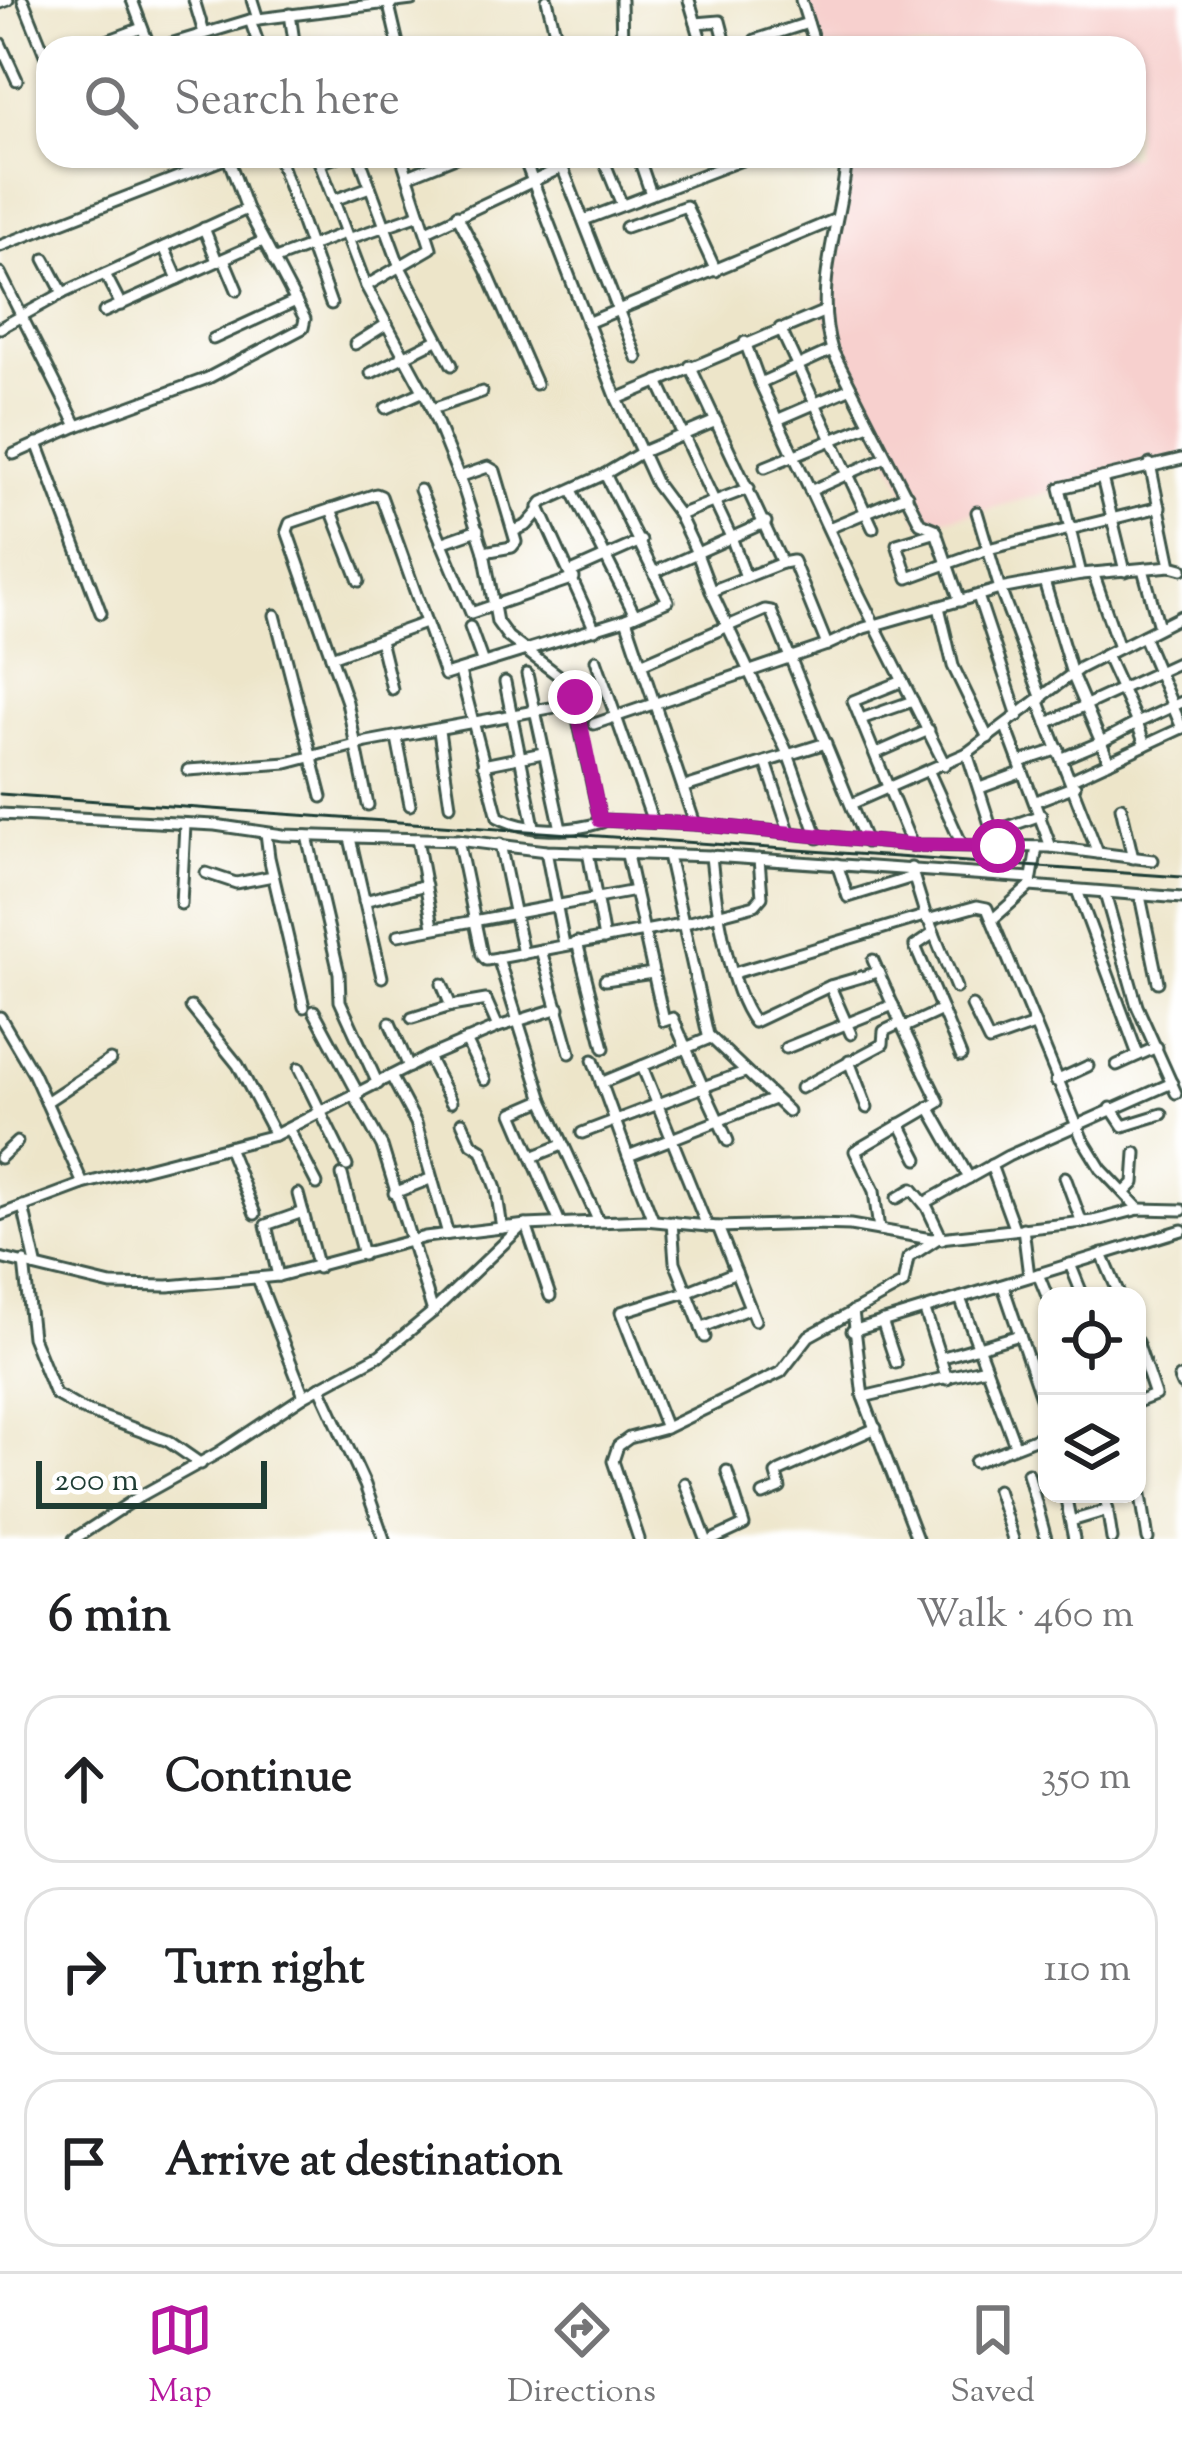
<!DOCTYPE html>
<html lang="en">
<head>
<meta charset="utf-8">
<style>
	body { margin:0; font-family:"Sorts Mill Goudy",serif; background:#f2f2f2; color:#202124 }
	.controls { position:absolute; right:36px; bottom:36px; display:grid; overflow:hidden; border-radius:24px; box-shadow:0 3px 9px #0004 }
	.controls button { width:108px; height:108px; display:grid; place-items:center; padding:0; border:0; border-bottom:3px solid #e0e0e0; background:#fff; color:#202124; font:60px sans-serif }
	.scale { position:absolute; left:36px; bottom:30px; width:231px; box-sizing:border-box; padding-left:12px; border:6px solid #1f3d34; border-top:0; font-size:33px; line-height:42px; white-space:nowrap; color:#1f3d34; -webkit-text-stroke:9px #fff; paint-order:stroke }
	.stop { position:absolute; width:36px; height:36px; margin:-27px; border:9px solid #b5179e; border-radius:50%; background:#fff }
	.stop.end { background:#b5179e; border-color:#fff; box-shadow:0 3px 12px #0008 }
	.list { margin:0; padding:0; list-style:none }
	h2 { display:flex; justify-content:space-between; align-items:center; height:156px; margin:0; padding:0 48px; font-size:51px }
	h2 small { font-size:39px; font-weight:400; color:#757577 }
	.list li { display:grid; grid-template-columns:78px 1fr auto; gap:36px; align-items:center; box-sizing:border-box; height:168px; margin:0 24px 24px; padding:0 24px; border:3px solid #e0e0e0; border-radius:36px }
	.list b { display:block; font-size:45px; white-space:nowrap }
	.list em { font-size:39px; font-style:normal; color:#757577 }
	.icon { flex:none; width:66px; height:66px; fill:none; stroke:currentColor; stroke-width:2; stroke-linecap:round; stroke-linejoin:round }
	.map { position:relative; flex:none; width:1182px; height:1539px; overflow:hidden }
	.search { position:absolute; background:#fff; box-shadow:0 3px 9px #0004; left:36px; right:36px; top:36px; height:132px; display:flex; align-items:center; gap:30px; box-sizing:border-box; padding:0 42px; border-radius:36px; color:#757577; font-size:45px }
	.sheet { height:732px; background:#fff }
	nav { display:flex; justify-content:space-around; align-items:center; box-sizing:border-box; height:168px; border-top:3px solid #e0e0e0; background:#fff; font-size:33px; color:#757577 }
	nav a { display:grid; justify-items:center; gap:6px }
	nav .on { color:#b5179e }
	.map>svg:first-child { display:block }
	.built { fill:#f7d0ce }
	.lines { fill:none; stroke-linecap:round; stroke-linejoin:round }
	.minor-casing { stroke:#3e564a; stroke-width:15 }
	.minor { stroke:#fff; stroke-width:9 }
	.rail { stroke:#1f3d34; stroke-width:3 }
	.route { stroke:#b5179e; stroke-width:15 }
</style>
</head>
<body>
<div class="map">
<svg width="1182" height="1539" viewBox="0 0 1182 1539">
	<rect width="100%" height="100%" fill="#fff"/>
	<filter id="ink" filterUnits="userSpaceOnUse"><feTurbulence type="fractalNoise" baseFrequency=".00833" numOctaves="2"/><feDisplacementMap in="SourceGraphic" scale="24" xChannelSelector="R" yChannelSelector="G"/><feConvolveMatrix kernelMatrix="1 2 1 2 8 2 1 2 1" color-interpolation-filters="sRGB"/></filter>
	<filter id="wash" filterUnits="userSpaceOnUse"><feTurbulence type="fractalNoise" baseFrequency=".004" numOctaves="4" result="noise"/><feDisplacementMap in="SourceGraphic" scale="48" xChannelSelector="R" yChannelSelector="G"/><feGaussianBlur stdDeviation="2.7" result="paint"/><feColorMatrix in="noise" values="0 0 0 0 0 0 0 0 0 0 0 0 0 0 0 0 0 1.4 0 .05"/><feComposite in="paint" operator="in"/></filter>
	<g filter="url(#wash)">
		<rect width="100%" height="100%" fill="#ede5c9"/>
		<path class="built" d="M801 0H1182V456L977 512 920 523 823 312 846 156H1134V48H816Z"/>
	</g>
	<g filter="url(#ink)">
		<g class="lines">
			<defs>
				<g id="minor">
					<path d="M23 0 48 62"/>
					<path d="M132 0 150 48"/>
					<path d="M194 0 204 33"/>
					<path d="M252 0 258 19"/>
					<path d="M547 0 559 48"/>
					<path d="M621 0 622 48"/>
					<path d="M689 0 703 47"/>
					<path d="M801 0 816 48"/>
					<path d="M388 1 399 48"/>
					<path d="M0 3 8 0"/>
					<path d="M290 14 295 48"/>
					<path d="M250 20 260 48"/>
					<path d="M696 23 720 21 727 48"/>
					<path d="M755 40 808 23"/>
					<path d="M0 43 17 80"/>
					<path d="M88 48 142 28"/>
					<path d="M157 48 250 20 412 0"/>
					<path d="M278 156 331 304"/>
					<path d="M317 156 366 286 427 398 463 487 484 552 497 622 508 637 562 678 572 692 600 820 695 824 912 845 1051 847 1153 860"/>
					<path d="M359 156 400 267 452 365"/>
					<path d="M523 156 617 399 656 484 679 515 696 551 711 591 788 754 818 838"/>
					<path d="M558 156 637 358"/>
					<path d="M602 156 622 205"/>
					<path d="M638 156 651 194"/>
					<path d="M847 156C842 221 812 285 832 350L920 523 935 529 960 601"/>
					<path d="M320 163 339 156"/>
					<path d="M408 176 458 156"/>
					<path d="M334 200 370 187"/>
					<path d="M457 215 487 272 536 384"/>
					<path d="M584 220 752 156"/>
					<path d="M626 227 686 206 716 271"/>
					<path d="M204 228 217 261"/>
					<path d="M427 231 563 167"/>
					<path d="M348 239 420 214"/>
					<path d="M0 246 232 156"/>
					<path d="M164 247 178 279"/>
					<path d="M45 259 63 293"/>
					<path d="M224 259 237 290"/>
					<path d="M273 260 345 233"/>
					<path d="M0 273 77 426"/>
					<path d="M105 274 121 305"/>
					<path d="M366 286 431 248 401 156"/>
					<path d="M104 312 263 241"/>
					<path d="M587 323 834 220"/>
					<path d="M0 328 63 293 247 209"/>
					<path d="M780 328 873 528"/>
					<path d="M213 339 296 301"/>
					<path d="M745 342 760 383"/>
					<path d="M355 344 387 324"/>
					<path d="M832 350 760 383 855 586 945 765"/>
					<path d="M690 366 782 563 793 561 827 645"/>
					<path d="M371 373 437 340"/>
					<path d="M658 381 731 537 746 577"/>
					<path d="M617 399 823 312"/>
					<path d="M386 408 424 391"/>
					<path d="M432 409 482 392"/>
					<path d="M777 420 851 388"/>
					<path d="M37 443 101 613"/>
					<path d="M14 454 77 426 208 378 303 328 305 319 247 209 228 158"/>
					<path d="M1150 464 1171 566"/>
					<path d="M765 467 869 425"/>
					<path d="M605 474 642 452 716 421"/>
					<path d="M459 477 488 467 495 471 516 542 512 547 484 552"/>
					<path d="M1102 478 1125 571"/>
					<path d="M420 490 471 613 574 578"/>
					<path d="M572 490 635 615"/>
					<path d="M810 491 886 457"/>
					<path d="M331 509 359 581"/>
					<path d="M977 512 1000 589 1042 699"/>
					<path d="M679 515 749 488"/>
					<path d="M829 528 907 495"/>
					<path d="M514 531 527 525 540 510"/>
					<path d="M937 532 897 544 908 578 988 549 1160 507"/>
					<path d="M441 543 478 530"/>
					<path d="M1143 569 1159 627"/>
					<path d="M657 571 766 522"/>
					<path d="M571 572 641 541"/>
					<path d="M1081 574 1060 488 1182 459"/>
					<path d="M1094 575 1119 648"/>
					<path d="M1044 581 1072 674 1101 742 1137 723 1145 745"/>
					<path d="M711 591 782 563"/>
					<path d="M978 596 1018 716"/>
					<path d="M939 607 953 666 988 738"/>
					<path d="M275 615 322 797"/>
					<path d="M470 627 483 663"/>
					<path d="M595 630 539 507 543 502 605 474 668 601 626 619 695 824"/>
					<path d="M1143 636 1182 728"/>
					<path d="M380 640 392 689"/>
					<path d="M1106 655 1137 723 1182 702"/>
					<path d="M331 657 425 623"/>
					<path d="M596 660 653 822"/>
					<path d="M641 664 765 610 771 611 866 842"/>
					<path d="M460 672 498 817C529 833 571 832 602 822"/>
					<path d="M527 674 561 829"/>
					<path d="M903 681 853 701 912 845"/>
					<path d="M505 682 534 826"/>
					<path d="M1039 702 1098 853"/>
					<path d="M861 719 913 701"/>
					<path d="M1047 723 1182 661"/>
					<path d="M594 724 827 645 864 628 1000 589 1081 574 1171 566 1182 569"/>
					<path d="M1006 727 1051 847"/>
					<path d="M439 731 450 805"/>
					<path d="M397 738 410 805"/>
					<path d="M877 753 929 730"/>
					<path d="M967 753 997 846"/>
					<path d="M1063 758 1101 742 1109 762"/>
					<path d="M766 762 790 834"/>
					<path d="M1020 762 1059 749"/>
					<path d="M483 765 543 753"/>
					<path d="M188 770 287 763 367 742 577 703"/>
					<path d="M929 772 962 845"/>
					<path d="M1072 779 1182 728"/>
					<path d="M685 787 826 743"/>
					<path d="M980 788 1023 772"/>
					<path d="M1036 801 1075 786"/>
					<path d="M851 804 967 753 1080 668 1182 616"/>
					<path d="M368 805 347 702 287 531 290 523 376 494 381 496 445 675 626 619"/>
					<path d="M1121 807 1133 858"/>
					<path d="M0 814 215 825 283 835 458 840 546 851 711 856 1031 878"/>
					<path d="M993 832 1041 815"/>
					<path d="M266 833 269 857 304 1007"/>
					<path d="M307 836 339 973 340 1001 378 1084"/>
					<path d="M350 838 382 977"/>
					<path d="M417 839 433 926"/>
					<path d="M458 840 482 955 486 960 498 958"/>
					<path d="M500 844 523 954"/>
					<path d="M546 851 564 944"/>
					<path d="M588 852 604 939"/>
					<path d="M668 855 708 1035 788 1111"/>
					<path d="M711 856C715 899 728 988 754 1022L830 986 878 972"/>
					<path d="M837 864 848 897 913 877"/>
					<path d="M911 868 927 920 977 906 987 908 1082 1138 1101 1169 1139 1209"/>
					<path d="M206 873 236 883 273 876"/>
					<path d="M1031 883 1037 847"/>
					<path d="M1078 893 1138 1055"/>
					<path d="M1105 894 1137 1006 1176 1093"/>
					<path d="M1140 896 1158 982"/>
					<path d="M364 901 426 885"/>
					<path d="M181 904 185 824"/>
					<path d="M993 919 1030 886 1182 898"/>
					<path d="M929 921 956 988"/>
					<path d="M398 935 635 891"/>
					<path d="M577 942 604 1048"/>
					<path d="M541 950 570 1053"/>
					<path d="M873 960 902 1026"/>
					<path d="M734 973 924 916"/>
					<path d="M605 980 653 973"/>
					<path d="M442 984 451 1006 486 1000 498 1027"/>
					<path d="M830 986 851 1034"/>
					<path d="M972 1006 989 1041 1034 1025"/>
					<path d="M191 1007 238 1065 275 1135"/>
					<path d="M942 1010 961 1056"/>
					<path d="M314 1011 359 1095"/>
					<path d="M0 1017 33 1073 83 1184"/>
					<path d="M412 1018 451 1006"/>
					<path d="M390 1023 409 1067"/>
					<path d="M466 1040 485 1080"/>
					<path d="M786 1048 893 1005"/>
					<path d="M428 1057 451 1102"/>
					<path d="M593 1060 628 1156"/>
					<path d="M849 1061 867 1108"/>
					<path d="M1117 1065 1157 1047"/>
					<path d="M642 1066 707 1226"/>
					<path d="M299 1068 347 1166"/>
					<path d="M391 1076 416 1123 448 1234"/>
					<path d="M1056 1081 1088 1066"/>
					<path d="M601 1083 710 1038"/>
					<path d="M801 1088 883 1044 884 1031 901 1023"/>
					<path d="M355 1097 382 1146 433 1312"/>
					<path d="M543 1100 513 1113 560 1223"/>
					<path d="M46 1102 110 1060"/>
					<path d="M929 1107 969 1178"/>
					<path d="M1111 1108 1123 1126 1162 1114"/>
					<path d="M462 1122 472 1144 482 1150 496 1189 502 1228"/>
					<path d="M900 1124 918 1159"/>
					<path d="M289 1130 317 1184"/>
					<path d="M582 1133 703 1087 673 1018 664 1021 627 855"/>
					<path d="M728 1141 703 1087 745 1072"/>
					<path d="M228 1147 255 1214"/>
					<path d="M532 1157 562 1145"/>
					<path d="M0 1158 17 1142"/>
					<path d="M991 1165 1014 1228"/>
					<path d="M342 1175 363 1255"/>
					<path d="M1065 1177 1082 1223"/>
					<path d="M394 1193 430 1179"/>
					<path d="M1124 1193 1134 1183 1136 1153"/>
					<path d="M298 1194 318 1268"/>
					<path d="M897 1198 912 1189 927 1207 942 1239"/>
					<path d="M924 1203 1008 1156 1172 1083"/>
					<path d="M23 1206 36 1264"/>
					<path d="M0 1215 83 1184 275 1135 428 1057 498 1027 559 1008"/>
					<path d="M598 1220 543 1100 498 958 682 924 755 905 762 897 759 859"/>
					<path d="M653 1220 628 1156 774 1099"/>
					<path d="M672 1222 675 1262 705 1337"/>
					<path d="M526 1225 550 1296"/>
					<path d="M718 1227 755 1320"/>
					<path d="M1023 1228 1029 1276"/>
					<path d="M879 1230 874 1191 855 1151 939 1102 903 1028 942 1010 915 946 934 933"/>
					<path d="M1102 1254 1120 1296"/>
					<path d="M0 1258 111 1285 168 1286 278 1276 425 1237 526 1225 645 1220 718 1227 815 1224 850 1225 931 1239 1093 1221 1139 1209 1182 1210"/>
					<path d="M24 1262 32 1337 55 1394 81 1409 168 1441 201 1464"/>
					<path d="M1070 1264 1083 1296"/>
					<path d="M1038 1274 1047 1296"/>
					<path d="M278 1276 266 1225 303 1212"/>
					<path d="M258 1279 304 1396"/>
					<path d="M1003 1286 1047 1415"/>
					<path d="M960 1298 1015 1445"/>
					<path d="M853 1311 863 1397 917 1539"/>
					<path d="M925 1311 947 1379"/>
					<path d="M882 1321 896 1363"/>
					<path d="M701 1328 750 1308"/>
					<path d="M852 1331 1182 1230"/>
					<path d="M1137 1342 1155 1395 1137 1402"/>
					<path d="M940 1358 1020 1335"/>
					<path d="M1179 1378 1182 1385"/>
					<path d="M320 1387 365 1485 384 1539"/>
					<path d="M863 1397 986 1368"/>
					<path d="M666 1428 621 1312 686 1292 736 1272"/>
					<path d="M975 1462 1047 1434"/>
					<path d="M1137 1470 1148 1539"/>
					<path d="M1028 1473 1046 1539"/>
					<path d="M685 1483 706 1539"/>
					<path d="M997 1490 1013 1539"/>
					<path d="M1065 1494 1074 1539"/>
					<path d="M1105 1494 1112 1539"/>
					<path d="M763 1495 780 1488 776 1474 780 1471 876 1428"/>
					<path d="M1071 1521 1108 1510"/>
					<path d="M74 1539 142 1495 218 1453 304 1396 380 1355 429 1315 522 1226"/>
					<path d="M639 1539 613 1461 618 1446 629 1438 666 1428 781 1372 809 1336 903 1284 908 1258 937 1239"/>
					<path d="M714 1539 744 1525 727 1471"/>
				</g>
			</defs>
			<use href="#minor" class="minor-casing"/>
			<use href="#minor" class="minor"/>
			<path class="rail" d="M0 794 1182 877"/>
		</g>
	</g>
	<g class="lines" filter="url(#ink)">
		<path class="route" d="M575 697 600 820 695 824 912 845 998 846"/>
	</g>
</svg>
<div class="controls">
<button><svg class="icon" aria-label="locate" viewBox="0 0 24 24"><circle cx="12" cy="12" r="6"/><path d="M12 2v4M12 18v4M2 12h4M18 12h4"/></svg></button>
<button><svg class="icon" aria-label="layers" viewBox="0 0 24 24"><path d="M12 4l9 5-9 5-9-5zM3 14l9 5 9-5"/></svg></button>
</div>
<div class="scale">200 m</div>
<div class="stop" style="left:998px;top:846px"></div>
<div class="stop end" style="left:575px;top:697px"></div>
<div class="search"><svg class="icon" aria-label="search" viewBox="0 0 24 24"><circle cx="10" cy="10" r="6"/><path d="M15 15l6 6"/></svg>Search here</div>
</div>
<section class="sheet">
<h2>6 min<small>Walk · 460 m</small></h2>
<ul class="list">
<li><svg class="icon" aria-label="ahead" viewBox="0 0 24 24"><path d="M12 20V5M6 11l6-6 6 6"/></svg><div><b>Continue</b></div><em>350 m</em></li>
<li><svg class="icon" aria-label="right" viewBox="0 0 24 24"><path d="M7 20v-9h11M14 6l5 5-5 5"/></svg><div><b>Turn right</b></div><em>110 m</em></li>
<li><svg class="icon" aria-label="arrive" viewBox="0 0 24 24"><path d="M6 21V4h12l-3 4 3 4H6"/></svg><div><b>Arrive at destination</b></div></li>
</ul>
</section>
<nav>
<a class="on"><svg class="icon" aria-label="map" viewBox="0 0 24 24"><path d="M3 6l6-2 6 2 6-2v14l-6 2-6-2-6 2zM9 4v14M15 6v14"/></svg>Map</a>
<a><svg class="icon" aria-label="directions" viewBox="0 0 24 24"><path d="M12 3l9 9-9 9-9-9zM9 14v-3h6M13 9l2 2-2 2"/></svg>Directions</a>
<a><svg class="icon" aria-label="saved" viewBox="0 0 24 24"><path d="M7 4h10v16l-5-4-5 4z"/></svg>Saved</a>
</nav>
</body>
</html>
